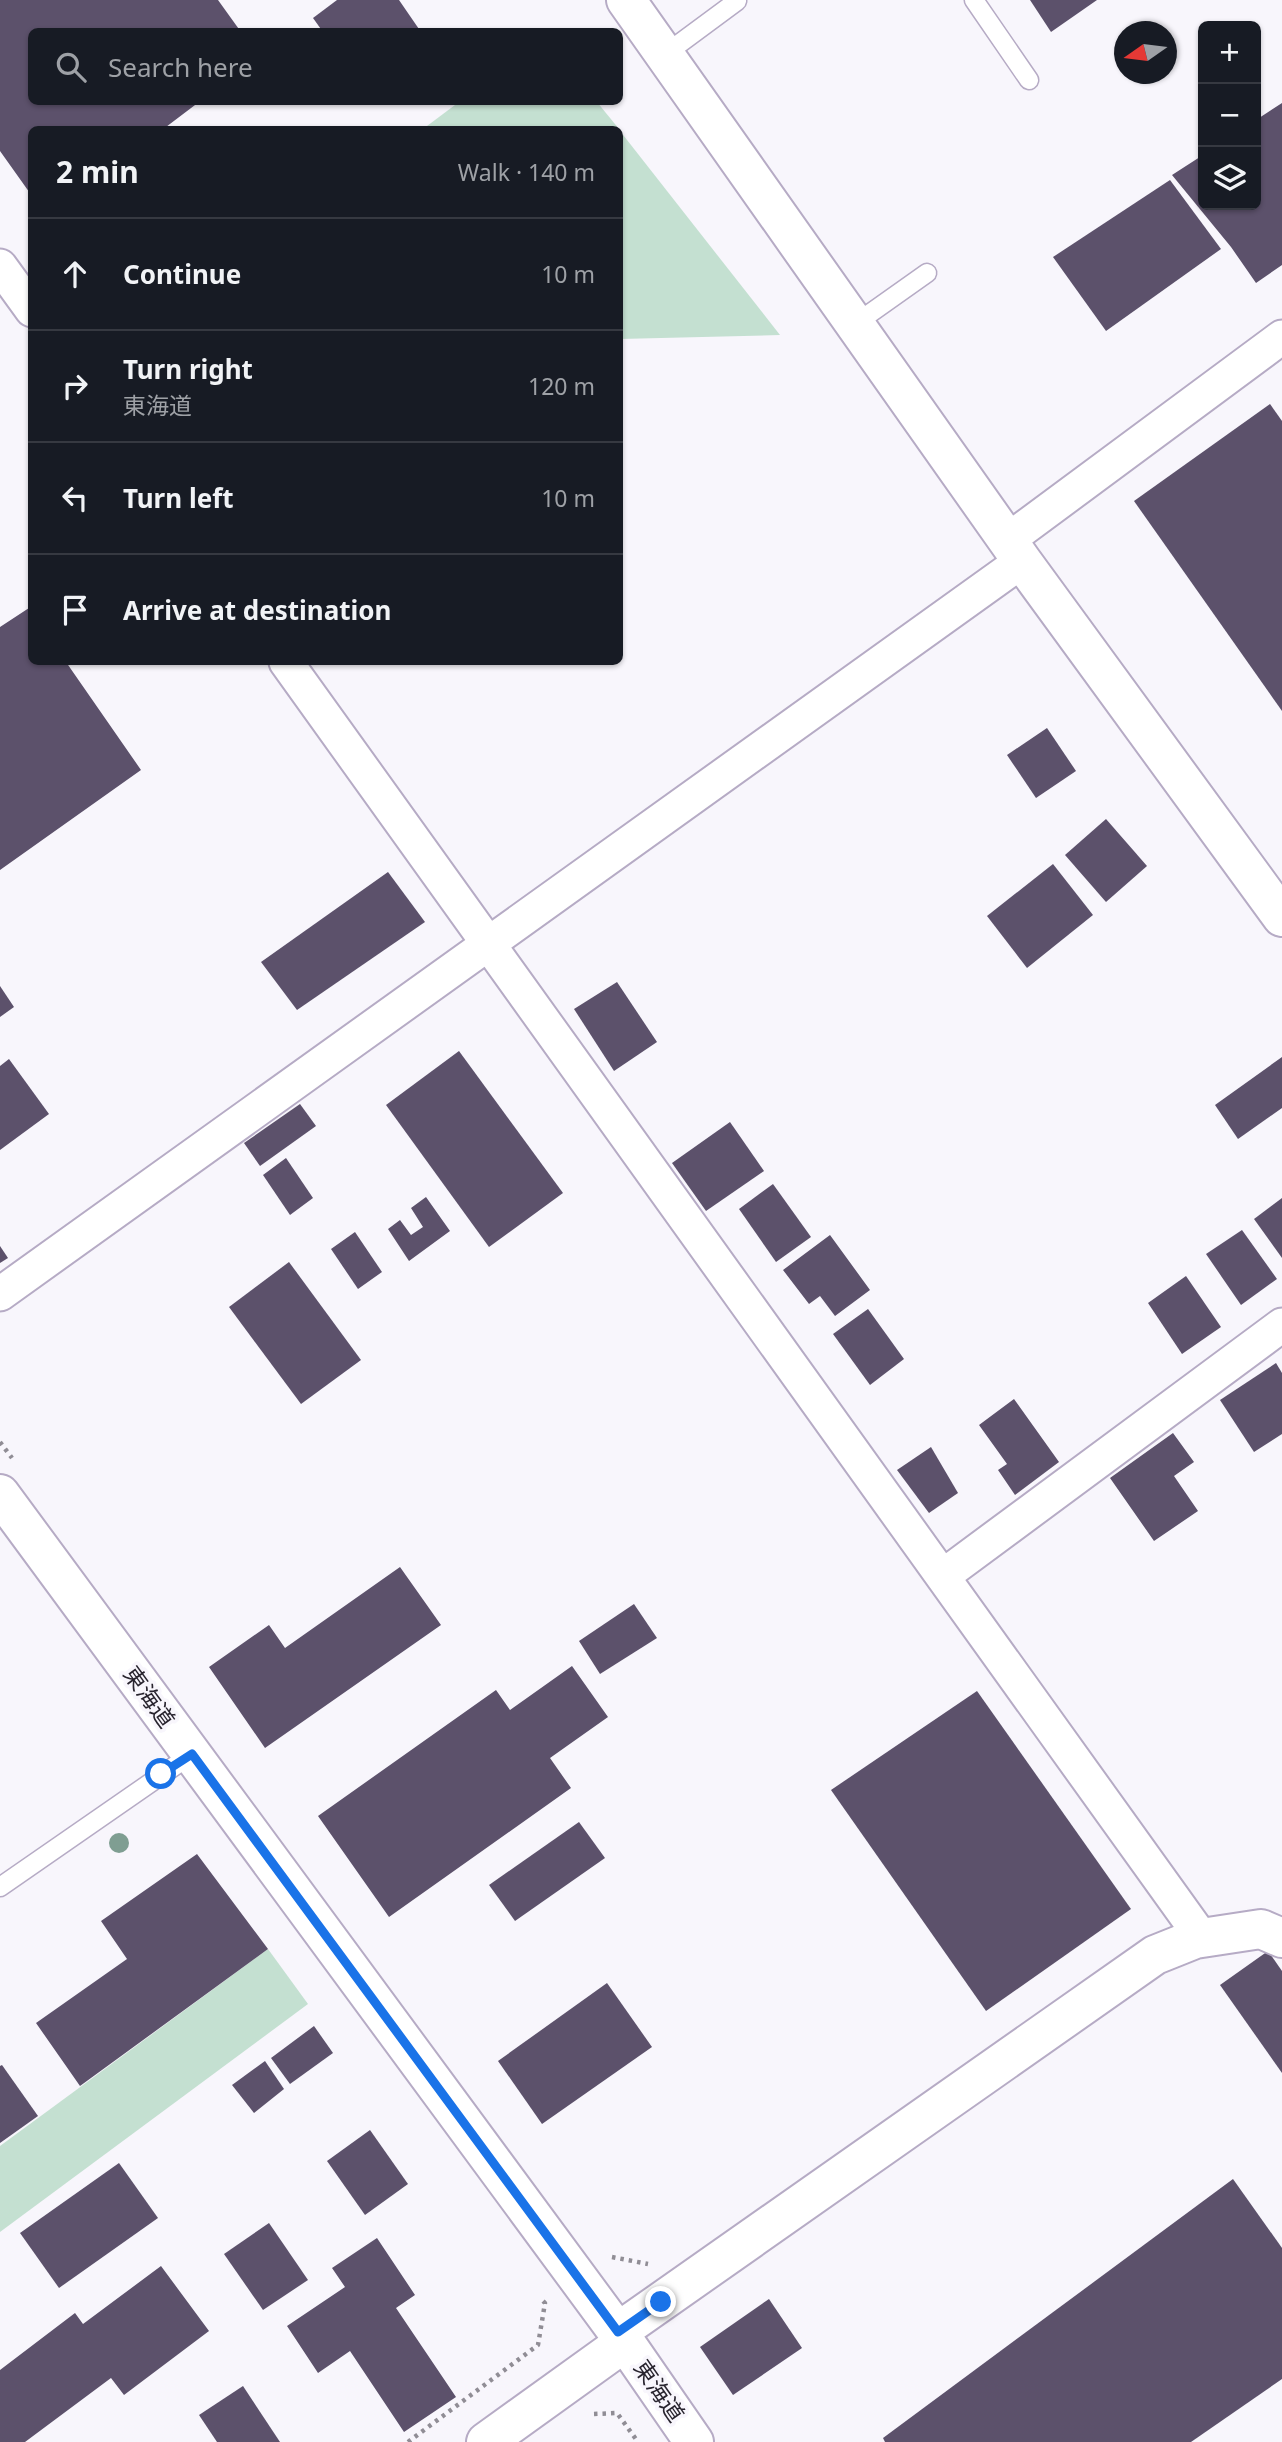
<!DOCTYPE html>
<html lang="en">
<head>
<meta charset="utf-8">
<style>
	body { margin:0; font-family:"Noto Sans","Noto Sans JP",sans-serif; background:#242831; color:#f1f3f6 }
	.controls { position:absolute; right:21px; top:21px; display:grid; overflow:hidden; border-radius:10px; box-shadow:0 2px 5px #0004 }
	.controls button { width:63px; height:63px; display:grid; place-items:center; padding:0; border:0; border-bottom:2px solid #363941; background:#171b24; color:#f1f3f6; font:35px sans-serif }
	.compass { position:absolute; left:1114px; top:21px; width:63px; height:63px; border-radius:50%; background:#171b24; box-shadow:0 2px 5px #0004; rotate:256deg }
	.stop { position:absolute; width:21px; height:21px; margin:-16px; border:5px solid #1a73e8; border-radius:50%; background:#fff }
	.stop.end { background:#1a73e8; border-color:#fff; box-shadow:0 2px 7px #0008 }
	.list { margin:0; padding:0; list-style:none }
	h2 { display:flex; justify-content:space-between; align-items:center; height:91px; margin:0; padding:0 28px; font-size:30px }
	h2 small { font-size:23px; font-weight:400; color:#9ea1a6 }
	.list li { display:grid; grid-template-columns:46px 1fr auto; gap:21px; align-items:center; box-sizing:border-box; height:112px; padding:0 28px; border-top:2px solid #363941 }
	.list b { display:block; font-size:26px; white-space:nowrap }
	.list p { margin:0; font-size:23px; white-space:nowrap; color:#9ea1a6 }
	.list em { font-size:23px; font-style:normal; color:#9ea1a6 }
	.icon { flex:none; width:38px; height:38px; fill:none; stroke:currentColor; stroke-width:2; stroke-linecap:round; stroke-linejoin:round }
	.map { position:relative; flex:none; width:1282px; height:2442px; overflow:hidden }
	.search { position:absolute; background:#171b24; box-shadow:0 2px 5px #0004; left:28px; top:28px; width:595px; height:77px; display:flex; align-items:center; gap:18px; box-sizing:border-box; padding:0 24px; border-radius:10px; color:#9ea1a6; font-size:26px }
	.panel { position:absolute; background:#171b24; box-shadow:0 2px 5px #0004; left:28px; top:126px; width:595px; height:539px; border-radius:10px }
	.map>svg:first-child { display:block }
	.green { fill:#c4e0d1 }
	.building { fill:#5c516b }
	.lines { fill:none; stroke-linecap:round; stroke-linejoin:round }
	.service-casing { stroke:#b6abc5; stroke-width:21 }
	.minor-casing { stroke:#b6abc5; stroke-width:37 }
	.tertiary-casing { stroke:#b6abc5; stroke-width:42 }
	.secondary-casing { stroke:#b6abc5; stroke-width:42 }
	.path { stroke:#908d95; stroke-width:4.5; stroke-dasharray:3.5 5; stroke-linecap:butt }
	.service { stroke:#fff; stroke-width:18 }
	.minor { stroke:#fff; stroke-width:33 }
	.tertiary { stroke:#fff; stroke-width:38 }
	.secondary { stroke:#fff; stroke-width:38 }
	.tree { fill:#7f9e92 }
	.route { stroke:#1a73e8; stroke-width:9 }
	.labels { text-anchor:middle; stroke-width:7; stroke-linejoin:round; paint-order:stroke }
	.street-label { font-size:23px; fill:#28242e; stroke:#f8f6fc }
</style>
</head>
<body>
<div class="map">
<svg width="1282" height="2442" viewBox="0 0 1282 2442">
	<rect width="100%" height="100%" fill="#f8f6fc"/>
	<g class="green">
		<path d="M459 102H597L619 129H423Z"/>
		<path d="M620 131 780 335 620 339Z"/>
		<path d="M268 1949 308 2004 0 2232V2146Z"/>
	</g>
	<g class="building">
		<path d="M0 0H218L241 32H32V102H199L162 130H32V196L0 151Z"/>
		<path d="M337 0H399L421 32H323L313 18Z"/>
		<path d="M1030 0H1097L1051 32Z"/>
		<path d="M1282 103V265L1256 283 1231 247 1172 175 1203 155V205H1256V120Z"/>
		<path d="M1170 180 1221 249 1106 331 1053 257Z"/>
		<path d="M1270 404 1282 421V711L1134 501Z"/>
		<path d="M29 608 32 612V662H66L141 770 0 870V627Z"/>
		<path d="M1047 728 1076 771 1036 798 1007 755Z"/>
		<path d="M1106 819 1147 866 1106 902 1065 855Z"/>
		<path d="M1053 864 1093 915 1027 968 987 916Z"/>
		<path d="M388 872 425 922 297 1010 261 962Z"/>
		<path d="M617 982 657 1042 614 1071 574 1009Z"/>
		<path d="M0 986 14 1007 0 1017Z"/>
		<path d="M459 1051 563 1193 489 1247 386 1105Z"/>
		<path d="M1282 1057V1108L1238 1139 1215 1105Z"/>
		<path d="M9 1059 49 1114 0 1150V1066Z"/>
		<path d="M300 1104 316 1126 260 1166 244 1143Z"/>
		<path d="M730 1122 764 1171 706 1211 672 1163Z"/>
		<path d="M286 1158 313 1198 290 1215 263 1175Z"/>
		<path d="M773 1184 811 1237 776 1262 739 1209Z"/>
		<path d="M426 1197 450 1231 409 1261 388 1229 400 1220 411 1235 423 1227 411 1208Z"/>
		<path d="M1282 1198V1258L1254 1219Z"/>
		<path d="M1242 1230 1277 1279 1241 1305 1206 1254Z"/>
		<path d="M355 1232 382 1272 358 1289 331 1249Z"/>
		<path d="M830 1235 870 1290 835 1316 820 1296 809 1304 783 1270Z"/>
		<path d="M0 1246 8 1258 0 1263Z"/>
		<path d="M289 1262 361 1360 301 1404 229 1307Z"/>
		<path d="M1186 1276 1221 1327 1182 1354 1148 1303Z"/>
		<path d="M868 1309 904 1359 870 1385 833 1334Z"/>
		<path d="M1276 1363 1282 1373V1434L1254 1452 1220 1400Z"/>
		<path d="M1014 1399 1059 1462 1015 1495 998 1470 1007 1464 979 1425Z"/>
		<path d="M1173 1433 1194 1462 1174 1476 1198 1511 1154 1541 1110 1478Z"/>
		<path d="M931 1447 958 1493 929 1513 897 1470Z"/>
		<path d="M400 1567 441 1625 265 1748 209 1667 269 1625 285 1648Z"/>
		<path d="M634 1604 657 1638 600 1674 579 1641Z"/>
		<path d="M572 1666 608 1717 550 1758 571 1788 389 1917 318 1816 496 1690 510 1710Z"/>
		<path d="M977 1691 1131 1909 986 2011 831 1790Z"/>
		<path d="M579 1822 605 1858 515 1921 489 1885Z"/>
		<path d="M197 1854 268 1949 80 2086 36 2023 127 1959 101 1921Z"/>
		<path d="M1268 1951 1282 1971V2073L1220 1985Z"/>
		<path d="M607 1983 652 2047 542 2124 498 2061Z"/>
		<path d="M314 2026 333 2053 290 2084 271 2058Z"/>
		<path d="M265 2061 284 2089 254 2113 232 2085Z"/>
		<path d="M2 2065 38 2116 0 2143V2066Z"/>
		<path d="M370 2130 408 2184 365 2215 327 2161Z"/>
		<path d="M119 2163 158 2218 59 2288 20 2233Z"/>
		<path d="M1233 2179 1282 2248V2379L1191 2442H885L883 2438Z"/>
		<path d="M269 2223 308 2280 263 2310 224 2254Z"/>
		<path d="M377 2238 415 2295 396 2308 456 2397 404 2432 350 2351 318 2373 287 2326 345 2287 332 2268Z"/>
		<path d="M161 2266 209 2331 124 2395 111 2378 25 2442H0V2370L75 2313 83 2324Z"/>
		<path d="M769 2299 802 2348 733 2395 700 2347Z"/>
		<path d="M243 2386 280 2442H217L199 2415Z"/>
	</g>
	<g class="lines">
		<defs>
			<g id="service">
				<path d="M974 0 1029 80"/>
				<path d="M664 55 737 1"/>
				<path d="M855 324 927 273"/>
				<path d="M0 1887 192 1754"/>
			</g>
			<g id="minor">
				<path d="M0 266 32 310"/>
				<path d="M1008 540 1282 337"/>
				<path d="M286 662 1202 1938"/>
				<path d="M0 1294 1022 561"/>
				<path d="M943 1576 1282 1325"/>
			</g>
			<g id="tertiary">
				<path d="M626 0 1022 561 1282 917"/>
				<path d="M618 2332 1155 1955 1195 1939 1261 1929 1282 1938"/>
				<path d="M486 2442 625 2342"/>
			</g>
			<path id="secondary" d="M0 1494 625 2342 694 2442"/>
		</defs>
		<use href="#service" class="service-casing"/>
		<use href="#minor" class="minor-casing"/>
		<use href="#tertiary" class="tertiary-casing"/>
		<use href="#secondary" class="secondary-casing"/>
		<g class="path">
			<path d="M0 1442 12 1458"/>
			<path d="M612 2257 648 2264"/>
			<path d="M594 2414 617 2413 638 2442"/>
			<path d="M408 2442 538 2345 545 2303 543 2301"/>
		</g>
		<use href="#service" class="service"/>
		<use href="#minor" class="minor"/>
		<use href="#tertiary" class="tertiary"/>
		<use href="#secondary" class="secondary"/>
	</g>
	<circle class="tree" cx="119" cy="1843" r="10"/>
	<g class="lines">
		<path class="route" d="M161 1774 192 1754 618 2332 661 2302"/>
	</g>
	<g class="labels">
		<g class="street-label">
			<text transform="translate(149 1697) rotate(54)" y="8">東海道</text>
			<text transform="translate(659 2391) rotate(55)" y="8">東海道</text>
		</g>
	</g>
</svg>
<div class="controls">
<button>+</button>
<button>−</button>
<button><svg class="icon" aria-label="layers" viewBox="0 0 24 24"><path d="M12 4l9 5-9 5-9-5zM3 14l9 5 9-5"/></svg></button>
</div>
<svg class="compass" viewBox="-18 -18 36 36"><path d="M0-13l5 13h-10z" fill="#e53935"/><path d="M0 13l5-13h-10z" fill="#9ea1a6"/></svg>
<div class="stop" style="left:161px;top:1774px"></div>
<div class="stop end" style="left:661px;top:2302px"></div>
<div class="search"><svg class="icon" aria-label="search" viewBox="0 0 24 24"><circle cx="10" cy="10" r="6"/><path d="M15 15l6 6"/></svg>Search here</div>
<section class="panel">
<h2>2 min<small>Walk · 140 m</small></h2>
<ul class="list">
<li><svg class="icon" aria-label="ahead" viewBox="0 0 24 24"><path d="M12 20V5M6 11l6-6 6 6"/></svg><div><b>Continue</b></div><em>10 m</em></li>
<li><svg class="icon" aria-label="right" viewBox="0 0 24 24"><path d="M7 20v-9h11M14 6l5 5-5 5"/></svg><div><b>Turn right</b><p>東海道</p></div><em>120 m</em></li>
<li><svg class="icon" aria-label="left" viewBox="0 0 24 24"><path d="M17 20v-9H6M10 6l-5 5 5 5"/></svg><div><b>Turn left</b></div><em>10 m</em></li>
<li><svg class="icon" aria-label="arrive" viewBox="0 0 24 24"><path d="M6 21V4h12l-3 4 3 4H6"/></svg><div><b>Arrive at destination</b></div></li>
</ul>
</section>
</div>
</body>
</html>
